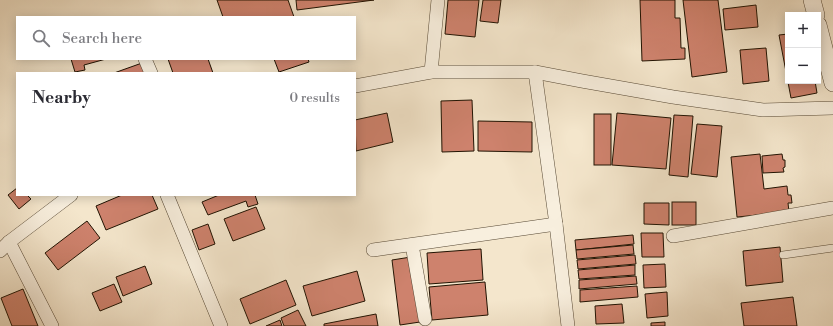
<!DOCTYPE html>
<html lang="en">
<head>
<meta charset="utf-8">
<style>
	body { margin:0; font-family:"Libre Bodoni",serif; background:#f2f2f3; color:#2b2b33 }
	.controls { position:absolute; right:12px; top:12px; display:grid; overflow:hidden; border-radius:0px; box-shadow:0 2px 10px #0003 }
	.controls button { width:36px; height:36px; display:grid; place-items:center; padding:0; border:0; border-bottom:1px solid #e1e1e2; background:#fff; color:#2b2b33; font:20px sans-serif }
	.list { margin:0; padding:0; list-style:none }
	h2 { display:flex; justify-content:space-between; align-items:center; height:52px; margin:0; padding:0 16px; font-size:17px }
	h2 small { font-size:13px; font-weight:400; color:#7c7c81 }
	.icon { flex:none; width:22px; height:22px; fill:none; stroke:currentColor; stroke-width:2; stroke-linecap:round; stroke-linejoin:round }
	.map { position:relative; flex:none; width:833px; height:326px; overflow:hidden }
	.search { position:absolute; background:#fff; box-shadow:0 2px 10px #0003; left:16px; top:16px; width:340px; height:44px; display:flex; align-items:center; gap:10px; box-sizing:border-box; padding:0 14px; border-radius:0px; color:#7c7c81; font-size:15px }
	.panel { position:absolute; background:#fff; box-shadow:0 2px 10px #0003; left:16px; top:72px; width:340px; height:124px; border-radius:0px }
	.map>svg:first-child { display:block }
	.building { fill:#ce826d; stroke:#211302 }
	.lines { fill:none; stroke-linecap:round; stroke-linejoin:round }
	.service-casing { stroke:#564834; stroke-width:8 }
	.minor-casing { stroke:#564834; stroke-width:14 }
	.tertiary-casing { stroke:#564834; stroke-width:18 }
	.service { stroke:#f8efde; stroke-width:7 }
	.minor { stroke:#f8efde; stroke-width:13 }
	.tertiary { stroke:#f8efde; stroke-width:17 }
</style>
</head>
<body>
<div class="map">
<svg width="833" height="326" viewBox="0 0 833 326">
	<rect width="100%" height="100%" fill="#f4e6cc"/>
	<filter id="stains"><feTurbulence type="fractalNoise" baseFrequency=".005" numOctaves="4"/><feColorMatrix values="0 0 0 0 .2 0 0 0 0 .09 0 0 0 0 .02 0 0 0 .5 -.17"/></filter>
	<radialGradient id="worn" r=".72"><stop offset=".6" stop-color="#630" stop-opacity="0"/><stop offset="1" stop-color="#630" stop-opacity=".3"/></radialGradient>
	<g class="building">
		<path d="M217 0H288L294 17H223Z"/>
		<path d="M296 0H374L297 10Z"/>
		<path d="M448 0H479L475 37 445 34Z"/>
		<path d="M483 0H501L498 23 480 21Z"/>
		<path d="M640 0H675V18H680L681 48H685V59L642 61Z"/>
		<path d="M683 0H718L727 72 692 77Z"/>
		<path d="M756 5 758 27 725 30 723 9Z"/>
		<path d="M788 34V81H815L817 93 791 98 779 35Z"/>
		<path d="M766 48 769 81 743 84 740 50Z"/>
		<path d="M71 59H106L84 65 85 70 75 72Z"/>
		<path d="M168 59H208L213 73H173Z"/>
		<path d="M274 59H308L309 62 279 72Z"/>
		<path d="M142 63 145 73H114Z"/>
		<path d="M472 100 474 151 442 152 441 101Z"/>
		<path d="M387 113 393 142 356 151 355 120Z"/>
		<path d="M617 113 671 118 666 169 612 165Z"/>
		<rect x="594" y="114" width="17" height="51"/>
		<path d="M674 115 693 116 688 177 669 175Z"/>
		<path d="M478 121 532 122V152L478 151Z"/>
		<path d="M697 124 722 126 717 177 691 174Z"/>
		<path d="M760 154 764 189 787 186 788 195H791L792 203H788L789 212 737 217 731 157Z"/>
		<path d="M782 154 783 160H785V167L783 168 784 172 763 173 762 156Z"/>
		<path d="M17 188V195H27L31 199 19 209 8 195Z"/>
		<path d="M122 195H152L158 209 106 230 96 206Z"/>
		<path d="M219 195H255L258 204 248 207 246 201 208 215 202 202Z"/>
		<rect x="672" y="202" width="24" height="23"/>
		<path d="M644 203H669V225L644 224Z"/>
		<path d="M256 207 265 229 233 241 224 219Z"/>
		<path d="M87 221 100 238 58 270 45 253Z"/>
		<path d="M208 224 215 244 199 250 192 230Z"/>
		<path d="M641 233H663L664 257H642Z"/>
		<path d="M633 235 634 244 576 250 575 240Z"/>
		<path d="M633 245 634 254 577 259 576 250Z"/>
		<path d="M780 247 783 282 746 286 743 251Z"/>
		<path d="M481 249 483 280 429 284 427 253Z"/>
		<path d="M635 255 636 264 578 269 577 260Z"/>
		<path d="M411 257 420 322 400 325 392 260Z"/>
		<path d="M665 264 666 287 644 288 643 265Z"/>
		<path d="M635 265V275L579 279 578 270Z"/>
		<path d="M145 266 152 284 123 296 116 277Z"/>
		<path d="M357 271 365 301 312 316 303 286Z"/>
		<path d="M636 276 637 284 579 289V280Z"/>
		<path d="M286 280 296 305 250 324 240 299Z"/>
		<path d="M485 282 488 315 432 320 429 287Z"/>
		<path d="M114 284 122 302 100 311 92 293Z"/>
		<path d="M637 286 638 297 580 302V290Z"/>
		<path d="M23 289 38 326H12L1 298Z"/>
		<path d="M667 292 668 316 647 318 645 294Z"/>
		<path d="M793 297 797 326H744L741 303Z"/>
		<path d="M622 304 624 323 596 324 595 306Z"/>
		<path d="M298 310 306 326H284L281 318Z"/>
		<path d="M376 314 378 326H324V324Z"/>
		<path d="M280 320 282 326H266Z"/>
		<path d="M665 322V326H651V323Z"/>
	</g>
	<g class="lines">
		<defs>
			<path id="service" d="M783 255 833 248"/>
			<g id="minor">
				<path d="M145 59 151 73"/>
				<path d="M431 72 438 0"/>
				<path d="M535 72 556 224 568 326"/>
				<path d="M355 86 431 72H535L582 81 673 97 763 110 833 108"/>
				<path d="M167 195 221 326"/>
				<path d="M673 236 833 208"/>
				<path d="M9 242 52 326"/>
				<path d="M412 245 425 319"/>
				<path d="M373 250 556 224"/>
				<path d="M0 251 9 242 71 195"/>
			</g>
			<g id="tertiary">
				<path d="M812 0 816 15"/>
				<path d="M818 25 833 83"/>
			</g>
		</defs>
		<use href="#service" class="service-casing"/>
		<use href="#minor" class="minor-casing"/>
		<use href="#tertiary" class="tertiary-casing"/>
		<use href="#service" class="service"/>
		<use href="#minor" class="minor"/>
		<use href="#tertiary" class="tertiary"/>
	</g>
	<rect width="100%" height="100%" filter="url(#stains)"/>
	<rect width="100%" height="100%" fill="url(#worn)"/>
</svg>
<div class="controls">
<button>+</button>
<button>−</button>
</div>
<div class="search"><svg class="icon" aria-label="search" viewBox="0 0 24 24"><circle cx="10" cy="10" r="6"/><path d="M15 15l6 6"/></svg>Search here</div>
<section class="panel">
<h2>Nearby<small>0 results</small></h2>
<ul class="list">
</ul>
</section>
</div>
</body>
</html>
